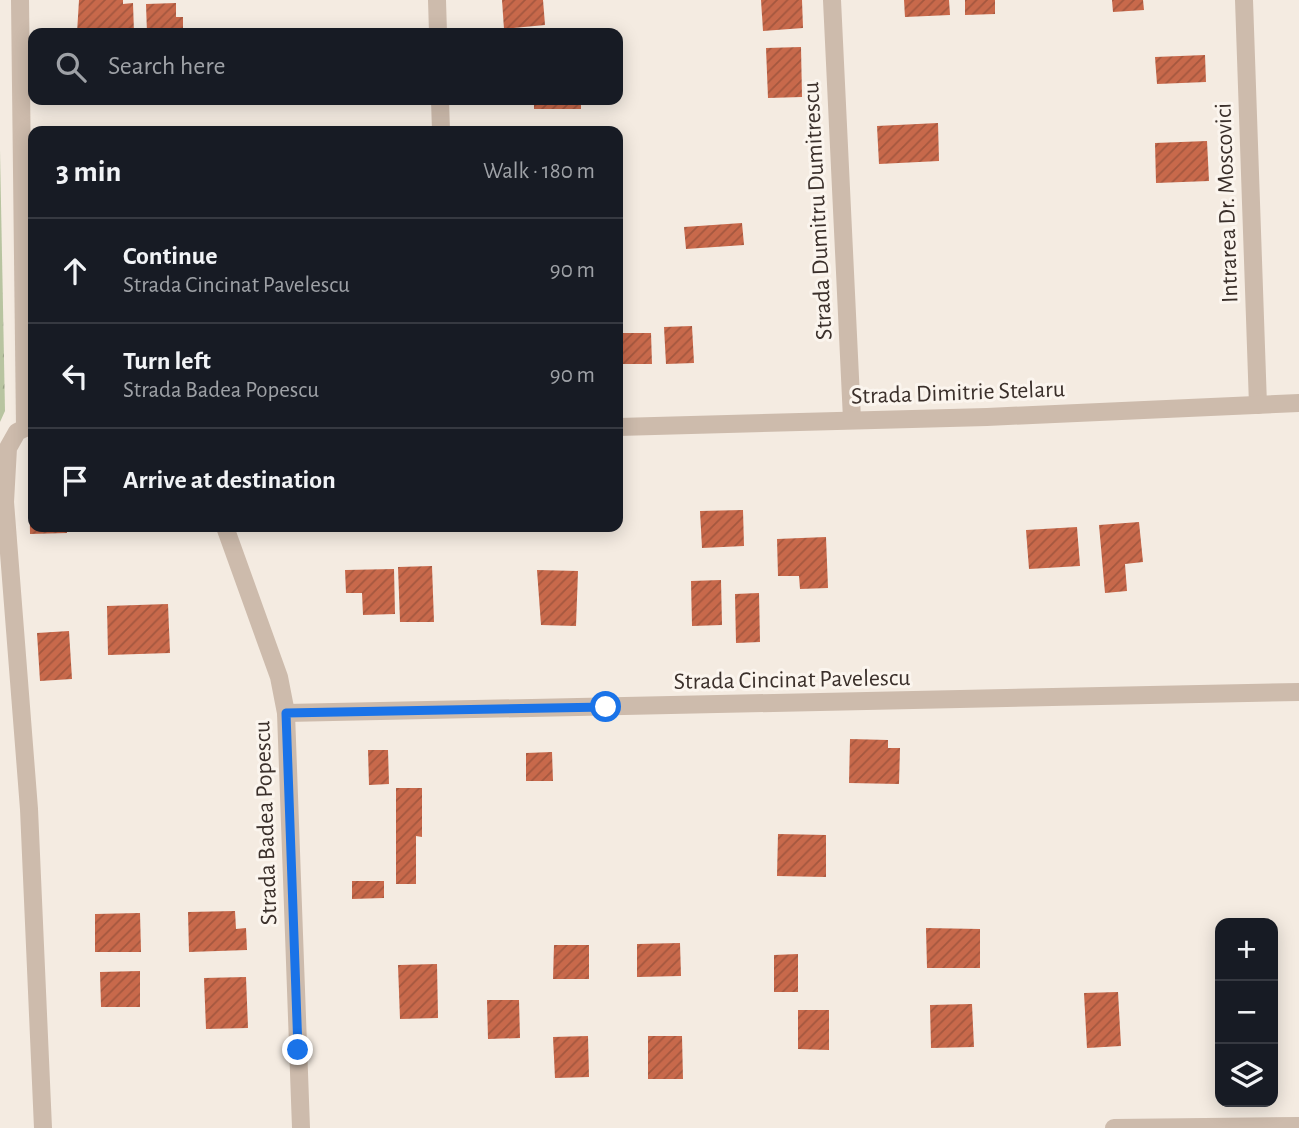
<!DOCTYPE html>
<html lang="en">
<head>
<meta charset="utf-8">
<style>
	body { margin:0; font-family:"Alegreya Sans",sans-serif; background:#242831; color:#f1f3f6 }
	.controls { position:absolute; right:21px; bottom:21px; display:grid; overflow:hidden; border-radius:14px; box-shadow:0 4px 18px #0003 }
	.controls button { width:63px; height:63px; display:grid; place-items:center; padding:0; border:0; border-bottom:2px solid #363941; background:#171b24; color:#f1f3f6; font:35px sans-serif }
	.stop { position:absolute; width:21px; height:21px; margin:-16px; border:5px solid #1a73e8; border-radius:50%; background:#fff }
	.stop.end { background:#1a73e8; border-color:#fff; box-shadow:0 2px 7px #0008 }
	.list { margin:0; padding:0; list-style:none }
	h2 { display:flex; justify-content:space-between; align-items:center; height:91px; margin:0; padding:0 28px; font-size:30px }
	h2 small { font-size:23px; font-weight:400; color:#9ea1a6 }
	.list li { display:grid; grid-template-columns:46px 1fr auto; gap:21px; align-items:center; box-sizing:border-box; height:105px; padding:0 28px; border-top:2px solid #363941 }
	.list b { display:block; font-size:26px; white-space:nowrap }
	.list p { margin:0; font-size:23px; white-space:nowrap; color:#9ea1a6 }
	.list em { font-size:23px; font-style:normal; color:#9ea1a6 }
	.icon { flex:none; width:38px; height:38px; fill:none; stroke:currentColor; stroke-width:2; stroke-linecap:round; stroke-linejoin:round }
	.map { position:relative; flex:none; width:1299px; height:1128px; overflow:hidden }
	.search { position:absolute; background:#171b24; box-shadow:0 4px 18px #0003; left:28px; top:28px; width:595px; height:77px; display:flex; align-items:center; gap:18px; box-sizing:border-box; padding:0 24px; border-radius:14px; color:#9ea1a6; font-size:26px }
	.panel { position:absolute; background:#171b24; box-shadow:0 4px 18px #0003; left:28px; top:126px; width:595px; height:406px; border-radius:14px }
	.map>svg:first-child { display:block }
	.forest { fill:url(#forest-crowns) }
	.building { fill:url(#building-hatch) }
	.lines { fill:none; stroke-linecap:round; stroke-linejoin:round }
	.minor { stroke:#cdbbac; stroke-width:18 }
	.route { stroke:#1a73e8; stroke-width:9 }
	.labels { text-anchor:middle; stroke-width:6; stroke-linejoin:round; paint-order:stroke }
	.street-label { font-size:24px; fill:#3b302b; stroke:#fbf5ee }
</style>
</head>
<body>
<div class="map">
<svg width="1299" height="1128" viewBox="0 0 1299 1128">
	<defs>
		<pattern id="forest-crowns" width="20" height="18" patternUnits="userSpaceOnUse" patternTransform="scale(1.75)"><rect width="20" height="18" fill="#b8c4a0"/><path d="M2 6a3 3 0 1 1 6 0M12 15a3 3 0 1 1 6 0" fill="none" stroke="#97a083"/></pattern>
		<pattern id="building-hatch" width="6" height="6" patternUnits="userSpaceOnUse" patternTransform="scale(1.75)"><rect width="6" height="6" fill="#c8694b"/><path d="M-1 1l2-2M0 6l6-6M5 7l2-2" fill="none" stroke="#a4573f"/></pattern>
	</defs>
	<rect width="100%" height="100%" fill="#f4ebe1"/>
	<path class="forest" d="M0 150 5 411 0 422Z"/>
	<g class="building">
		<path d="M79 0H123V4L133 3 134 33H77Z"/>
		<path d="M502 0H543L545 25 504 29Z"/>
		<path d="M761 0H802L803 28 763 31Z"/>
		<path d="M904 0H949L950 15 905 17Z"/>
		<path d="M965 0H995V14L965 15Z"/>
		<path d="M1112 0H1143L1144 10 1113 12Z"/>
		<path d="M176 3V17H183V33H147L146 4Z"/>
		<path d="M801 47 802 97 768 98 766 48Z"/>
		<path d="M1205 55 1206 82 1157 84 1155 57Z"/>
		<rect x="534" y="100" width="47" height="9"/>
		<path d="M938 123 939 161 879 164 877 126Z"/>
		<path d="M1207 141 1209 181 1156 183 1155 143Z"/>
		<path d="M742 223 744 245 686 249 684 227Z"/>
		<path d="M692 326 694 363 666 364 664 327Z"/>
		<path d="M618 333H651L652 364H618Z"/>
		<path d="M29 469H33V527H67V533L30 534Z"/>
		<path d="M743 510 744 546 702 548 700 511Z"/>
		<path d="M1139 522 1143 562 1125 564 1127 591 1105 593 1099 525Z"/>
		<path d="M1077 527 1080 566 1029 569 1026 530Z"/>
		<path d="M826 537 828 588 800 589 799 576H778L777 539Z"/>
		<path d="M432 566 434 622H400L398 567Z"/>
		<path d="M394 569 395 614 363 615 362 593H346L345 570Z"/>
		<path d="M537 570 578 571 576 626 541 625Z"/>
		<path d="M721 580 722 625 692 626 691 581Z"/>
		<path d="M759 593 760 642 736 643 735 594Z"/>
		<path d="M168 604 170 653 108 655 107 606Z"/>
		<path d="M69 631 72 679 40 681 37 633Z"/>
		<path d="M850 739 888 740V748H900L899 784 849 783Z"/>
		<path d="M368 750H388L389 784 369 785Z"/>
		<path d="M552 752 553 781H526V753Z"/>
		<path d="M396 788H422V837L416 836V884H396Z"/>
		<path d="M778 834 826 835V877L777 876Z"/>
		<path d="M352 881H384V898L352 899Z"/>
		<path d="M235 911 236 929 246 928 247 950 189 952 188 912Z"/>
		<path d="M140 913 141 952H95V914Z"/>
		<path d="M926 928 980 929V968H927Z"/>
		<path d="M680 943 681 976 637 977V944Z"/>
		<path d="M554 945H589V979H553Z"/>
		<path d="M798 954V992H774V955Z"/>
		<path d="M437 964 438 1018 400 1019 398 965Z"/>
		<path d="M140 971V1007H101L100 972Z"/>
		<path d="M246 977 248 1028 206 1029 204 978Z"/>
		<path d="M1118 992 1121 1046 1087 1048 1084 993Z"/>
		<path d="M487 1000H519L520 1038 488 1039Z"/>
		<path d="M972 1004 974 1047 931 1048 930 1005Z"/>
		<path d="M798 1010H829V1050L798 1049Z"/>
		<path d="M588 1036 589 1077 555 1078 553 1037Z"/>
		<path d="M648 1036H682L683 1079H648Z"/>
	</g>
	<g class="lines">
		<g class="minor">
			<path d="M20 0 25 428"/>
			<path d="M437 0 438 33"/>
			<path d="M832 0 852 419"/>
			<path d="M1244 0 1258 405"/>
			<path d="M440 100 441 131"/>
			<path d="M618 427 987 417 1299 403"/>
			<path d="M25 428 17 432 8 448 5 502 29 809 43 1128"/>
			<path d="M225 527 279 677 286 713 301 1128"/>
			<path d="M286 713 1299 692"/>
			<path d="M1114 1128 1299 1126"/>
		</g>
	</g>
	<g class="lines">
		<path class="route" d="M298 1050 286 713 606 707"/>
	</g>
	<g class="labels">
		<g class="street-label">
			<text transform="translate(1226 203) rotate(-92)" y="8">Intrarea Dr. Moscovici</text>
			<text transform="translate(817 211) rotate(-93)" y="8">Strada Dumitru Dumitrescu</text>
			<text transform="translate(958 392) rotate(-2)" y="8">Strada Dimitrie Stelaru</text>
			<text transform="translate(792 679) rotate(-1)" y="8">Strada Cincinat Pavelescu</text>
			<text transform="translate(265 823) rotate(-92)" y="8">Strada Badea Popescu</text>
		</g>
	</g>
</svg>
<div class="controls">
<button>+</button>
<button>−</button>
<button><svg class="icon" aria-label="layers" viewBox="0 0 24 24"><path d="M12 4l9 5-9 5-9-5zM3 14l9 5 9-5"/></svg></button>
</div>
<div class="stop" style="left:606px;top:707px"></div>
<div class="stop end" style="left:298px;top:1050px"></div>
<div class="search"><svg class="icon" aria-label="search" viewBox="0 0 24 24"><circle cx="10" cy="10" r="6"/><path d="M15 15l6 6"/></svg>Search here</div>
<section class="panel">
<h2>3 min<small>Walk · 180 m</small></h2>
<ul class="list">
<li><svg class="icon" aria-label="ahead" viewBox="0 0 24 24"><path d="M12 20V5M6 11l6-6 6 6"/></svg><div><b>Continue</b><p>Strada Cincinat Pavelescu</p></div><em>90 m</em></li>
<li><svg class="icon" aria-label="left" viewBox="0 0 24 24"><path d="M17 20v-9H6M10 6l-5 5 5 5"/></svg><div><b>Turn left</b><p>Strada Badea Popescu</p></div><em>90 m</em></li>
<li><svg class="icon" aria-label="arrive" viewBox="0 0 24 24"><path d="M6 21V4h12l-3 4 3 4H6"/></svg><div><b>Arrive at destination</b></div></li>
</ul>
</section>
</div>
</body>
</html>
